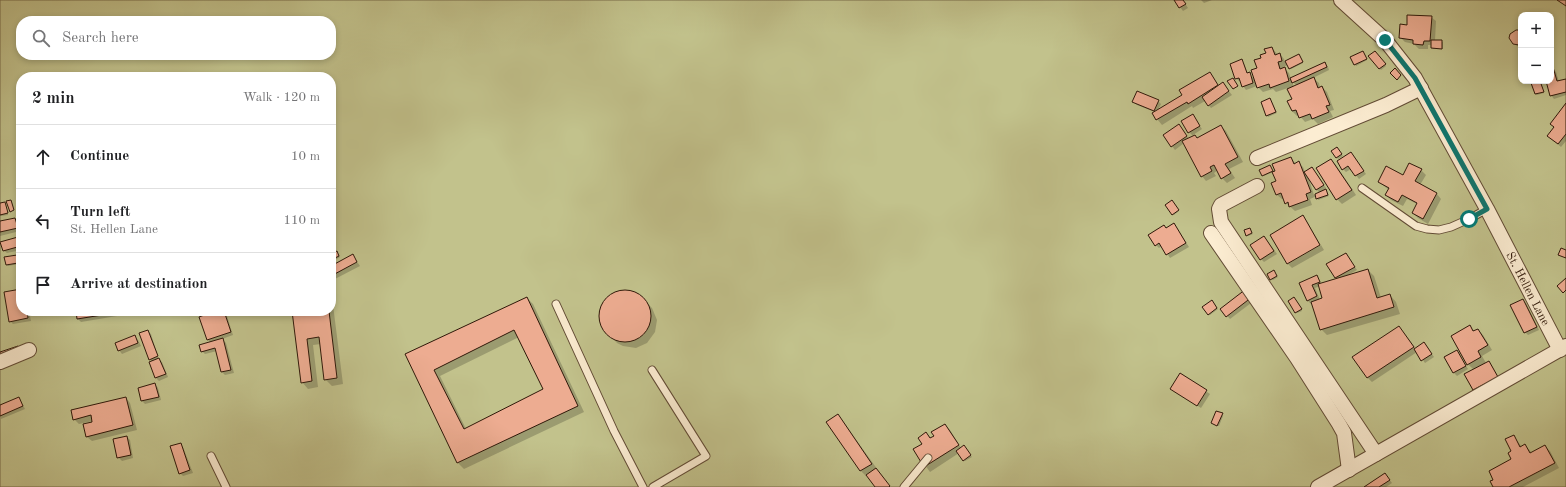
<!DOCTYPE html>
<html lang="en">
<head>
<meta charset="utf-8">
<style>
	body { margin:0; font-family:"Old Standard TT",serif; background:#f2f2f2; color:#202124 }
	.controls { position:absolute; right:12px; top:12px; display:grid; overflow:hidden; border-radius:8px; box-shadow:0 2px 6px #0003 }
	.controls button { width:36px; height:36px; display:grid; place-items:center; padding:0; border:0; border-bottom:1px solid #e0e0e0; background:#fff; color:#202124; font:20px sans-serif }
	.stop { position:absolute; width:12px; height:12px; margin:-9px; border:3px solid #0f766e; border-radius:50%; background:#fff }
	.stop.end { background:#0f766e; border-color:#fff; box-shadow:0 1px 4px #0008 }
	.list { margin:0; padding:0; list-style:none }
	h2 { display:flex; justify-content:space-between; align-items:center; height:52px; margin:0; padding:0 16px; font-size:17px }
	h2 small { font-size:13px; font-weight:400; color:#757577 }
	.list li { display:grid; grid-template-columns:26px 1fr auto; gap:12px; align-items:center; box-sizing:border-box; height:64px; padding:0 16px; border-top:1px solid #e0e0e0 }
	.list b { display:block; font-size:15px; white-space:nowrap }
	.list p { margin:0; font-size:13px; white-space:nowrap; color:#757577 }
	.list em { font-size:13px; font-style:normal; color:#757577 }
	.icon { flex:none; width:22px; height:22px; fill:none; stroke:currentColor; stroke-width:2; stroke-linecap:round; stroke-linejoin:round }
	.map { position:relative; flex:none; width:1566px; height:487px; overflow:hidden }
	.search { position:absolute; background:#fff; box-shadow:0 2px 6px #0003; left:16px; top:16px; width:320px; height:44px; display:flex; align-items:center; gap:10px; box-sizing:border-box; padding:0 14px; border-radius:16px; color:#757577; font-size:15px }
	.panel { position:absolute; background:#fff; box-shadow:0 2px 6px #0003; left:16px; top:72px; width:320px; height:244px; border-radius:16px }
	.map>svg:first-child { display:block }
	.green { fill:#c2c28c; stroke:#786d4a; fill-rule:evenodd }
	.shadow { fill:#0003; fill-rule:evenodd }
	.building { fill:#edac91; stroke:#2f1809; fill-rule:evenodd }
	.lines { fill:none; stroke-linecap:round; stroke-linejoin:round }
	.lane-casing { stroke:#624b35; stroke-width:9 }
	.street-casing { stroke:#624b35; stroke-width:16 }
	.lane { stroke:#fcedd2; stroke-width:7 }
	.street { stroke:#fcedd2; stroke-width:14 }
	.route { stroke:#0f766e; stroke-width:5 }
	.labels { text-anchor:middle; stroke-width:3; stroke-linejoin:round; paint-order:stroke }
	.street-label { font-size:12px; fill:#2f1809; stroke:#fcedd2 }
</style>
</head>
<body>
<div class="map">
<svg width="1566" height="487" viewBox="0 0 1566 487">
	<rect width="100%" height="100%" fill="#fae4b9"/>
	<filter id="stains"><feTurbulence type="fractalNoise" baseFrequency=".005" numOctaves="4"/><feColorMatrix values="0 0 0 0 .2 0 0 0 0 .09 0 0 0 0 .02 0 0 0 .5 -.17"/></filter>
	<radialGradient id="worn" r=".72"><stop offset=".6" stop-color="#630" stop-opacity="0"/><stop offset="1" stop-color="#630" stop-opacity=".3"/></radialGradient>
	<path class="green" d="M0 0H1566V487H0ZM1521 15H1551V81H1521ZM21 21H331V55H21ZM21 77H331V311H21Z"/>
	<g class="shadow">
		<path d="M1175 0H1183L1188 8 1183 11Z"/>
		<path d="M1201 0H1212L1204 3Z"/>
		<path d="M1431 17 1436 21 1435 41 1443 42V49H1433L1432 45H1428V49H1419L1414 44 1405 42 1400 37 1408 26Z"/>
		<path d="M1520 31 1521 32 1520 48 1511 41V34L1513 32Z"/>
		<path d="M1272 48 1278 55 1280 54 1284 59 1285 62 1299 55 1303 63 1291 69 1288 65 1283 67 1289 73 1291 79 1325 63 1328 67 1329 70 1313 78 1319 83 1320 88 1322 87 1327 92 1334 110 1330 111 1333 117 1318 124 1313 119 1305 122 1299 115 1297 116 1292 111 1293 100 1288 88 1276 92 1273 89 1263 92 1257 86 1246 90 1243 86 1241 81H1239L1236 78 1241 61 1244 64 1248 74 1255 79 1262 58ZM1292 81 1297 86 1294 87Z"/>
		<path d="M1363 52 1367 60 1356 66 1355 64Z"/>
		<path d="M1375 52 1386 66 1381 70 1370 56Z"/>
		<path d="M1551 69H1553L1556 72 1559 82 1566 80V95L1554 99 1551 95 1547 81H1551Z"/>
		<path d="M1209 73 1219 86 1223 84 1232 95 1211 108 1205 101 1193 108 1192 106 1162 125 1153 114 1155 112 1137 105 1134 102 1158 101 1161 104 1158 110 1183 95Z"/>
		<path d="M1535 81H1539L1541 83 1544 93 1537 95 1535 94 1536 82Z"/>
		<path d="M1270 99 1277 113 1268 117 1267 115Z"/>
		<path d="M1566 105V141L1561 147 1548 136 1555 127Z"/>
		<path d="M1192 115 1202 129 1193 135 1197 138 1221 126 1226 131 1243 162 1229 169 1235 178 1227 183 1222 178 1218 170 1214 173 1216 176 1206 181 1202 176 1184 143 1175 150 1172 146 1179 125 1189 139 1193 136 1189 132Z"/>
		<path d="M1338 150 1343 156 1338 159 1333 151Z"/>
		<path d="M1351 153 1366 174 1359 179 1351 169 1346 172 1343 169Z"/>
		<path d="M1291 158 1296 164 1298 163 1303 167 1305 172 1312 168 1326 188 1325 190 1329 196 1318 200 1317 196 1310 199 1312 205 1295 211 1286 203 1284 199H1282L1277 195V182ZM1308 176 1317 190 1320 193 1314 195Z"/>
		<path d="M1331 160 1336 165 1356 195 1342 204 1337 199 1317 169Z"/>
		<path d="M1270 166 1273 172 1264 176 1263 175Z"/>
		<path d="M1421 170 1426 175 1420 185 1437 194 1441 199 1428 224 1418 218 1413 213 1417 204 1407 199 1403 206 1391 200 1386 195 1389 190 1379 182Z"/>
		<path d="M1173 202 1179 211 1174 215 1172 214Z"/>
		<path d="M0 204 6 205 8 215 1 216 0 215Z"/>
		<path d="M1302 217 1307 222 1320 244 1288 263Z"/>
		<path d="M15 219 18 222 20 231 0 236V222Z"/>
		<path d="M1174 224 1189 247 1170 258 1162 246 1159 248 1156 245 1166 229Z"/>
		<path d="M1250 229 1253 234 1248 236 1247 235Z"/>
		<path d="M1264 237 1277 254 1264 262 1261 259Z"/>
		<path d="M18 238 21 241V250L7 253 3 250Z"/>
		<path d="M1321 245 1324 250 1292 268 1288 264Z"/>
		<path d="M337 252 340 257 331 262V255Z"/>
		<path d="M1346 254 1357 270 1348 275 1368 270 1374 276 1381 298 1390 295 1396 302 1400 314 1327 335 1321 329 1313 303 1311 304 1307 300 1300 284 1317 277 1322 284 1337 279 1336 278ZM1320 286 1324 299 1320 300 1315 288Z"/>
		<path d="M17 256 19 264 8 266 6 264Z"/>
		<path d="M353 256 360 266 331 281V267Z"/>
		<path d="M1275 273 1278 277 1273 280 1271 279Z"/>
		<path d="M21 290V311H29L31 321 13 324 10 321Z"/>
		<path d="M1246 290 1255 300 1230 319 1221 309Z"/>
		<path d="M628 291 634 293 645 301 652 308 657 320 655 332 647 343 636 348 623 346 617 343 602 326 600 320 602 307 605 301 615 293Z"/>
		<path d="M527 298 533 304 584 412 464 469 457 462 406 354ZM519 337 545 390 466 429 440 376Z"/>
		<path d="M1295 300 1302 311 1297 313 1296 312Z"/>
		<path d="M1522 300 1526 303 1539 330 1528 335 1525 332Z"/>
		<path d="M331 303 333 305 343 384 332 386 325 379 321 344 313 345 318 387 308 389 302 382 293 311H331Z"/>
		<path d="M1213 303 1218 309 1210 315 1208 314Z"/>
		<path d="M77 311H123V315L81 322 78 319Z"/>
		<path d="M218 311H224L226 313 233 335 222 339 226 343 234 373 225 375 222 372 217 351 205 354 202 351 211 343 208 340Z"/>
		<path d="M1470 326 1475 332 1478 330 1483 335 1492 350 1482 356 1486 363 1488 362 1491 365 1500 380 1477 393 1466 374 1474 370 1468 364 1452 336Z"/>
		<path d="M1399 327 1416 349 1424 343 1434 357 1425 363 1417 352 1372 382 1367 377Z"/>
		<path d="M148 331 151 334 159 360 162 362 168 377 159 381 156 378 150 363 152 362 150 359Z"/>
		<path d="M135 337 138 340 141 346 122 354 119 350Z"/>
		<path d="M1457 351 1468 369 1457 376 1454 373Z"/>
		<path d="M1180 374 1210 394 1201 408 1171 389Z"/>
		<path d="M155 384 158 388 161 400 145 404 142 401 139 389Z"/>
		<path d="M19 398 25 409 1 419 0 406Z"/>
		<path d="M126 398 130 403 137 430 92 441 87 437 94 423 93 421 79 424 74 419Z"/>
		<path d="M1222 414 1223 416 1219 426 1213 424Z"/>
		<path d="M837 415 842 420 890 487H877L867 474 866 476 861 471 827 422Z"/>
		<path d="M945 425 950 430 961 448H965L972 457 965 461 959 453 930 472 914 450 923 444 926 433 932 439Z"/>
		<path d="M1513 436 1522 447 1525 445 1532 453 1545 446 1550 451 1559 468 1523 487H1494L1512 459Z"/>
		<path d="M127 437 130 440 133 458 122 461 118 457Z"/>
		<path d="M180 444 183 447 193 473 183 476 180 473Z"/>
		<path d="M1385 474 1392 483 1386 487H1365Z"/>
	</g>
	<g class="building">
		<path d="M1174 0H1183L1186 4 1179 8Z"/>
		<path d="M1557 0H1566V6Z"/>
		<path d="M1407 15 1432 16 1430 41H1424L1423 45 1413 44V40L1399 38 1400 24 1407 25Z"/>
		<path d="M1516 30H1521V45H1519L1513 44 1509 38 1510 34Z"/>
		<path d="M1431 40H1442V49L1431 48Z"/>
		<path d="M1272 47 1275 55 1280 53 1282 61 1278 62 1280 69 1285 67 1289 81 1270 88 1269 84 1257 88 1251 70 1257 68 1254 60 1261 58 1260 55 1266 53 1264 49Z"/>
		<path d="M1363 51 1367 59 1354 65 1350 57Z"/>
		<path d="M1375 51 1386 64 1379 69 1368 56Z"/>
		<path d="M1299 54 1303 62 1289 69 1285 61Z"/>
		<path d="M1242 59 1247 73 1250 72 1253 83 1242 87 1239 78 1235 79 1230 64Z"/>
		<path d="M1325 62 1327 67 1292 83 1290 78Z"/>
		<path d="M1553 67 1557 81 1566 79V92L1550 96 1546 81H1551V68Z"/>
		<path d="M1395 68 1401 75 1397 80 1390 73Z"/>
		<path d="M1210 72 1218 85 1188 104 1187 102 1156 120 1152 113 1182 95 1179 90Z"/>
		<path d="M1314 77 1318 88 1322 86 1330 105 1326 106 1329 112 1312 119 1310 114 1299 118 1296 110 1292 111 1287 101 1292 99 1287 89Z"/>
		<path d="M1233 78 1238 86 1233 89 1227 81Z"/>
		<path d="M1540 81 1544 92 1535 94 1531 83Z"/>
		<path d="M1223 82 1229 91 1208 106 1202 97Z"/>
		<path d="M1137 91 1159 100 1154 111 1132 102Z"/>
		<path d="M1270 98 1276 112 1266 116 1261 102Z"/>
		<path d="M1566 103V134L1558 144 1547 136 1554 127 1550 124Z"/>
		<path d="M1193 114 1200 126 1188 133 1181 121Z"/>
		<path d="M1179 124 1187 136 1171 147 1163 135Z"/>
		<path d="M1221 125 1238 157 1225 164 1231 173 1221 179 1214 165 1210 167 1212 171 1201 177 1182 141 1195 135 1197 138Z"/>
		<path d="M1337 147 1342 154 1336 158 1331 151Z"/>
		<path d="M1351 152 1364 171 1355 176 1348 166 1342 170 1337 161Z"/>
		<path d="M1291 157 1294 164 1299 161 1311 192 1306 194 1308 200 1289 207 1288 202 1285 204 1281 193 1276 195 1271 183 1276 181 1272 172 1275 171 1272 164Z"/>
		<path d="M1331 159 1352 190 1336 200 1316 168Z"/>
		<path d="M1409 163 1422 169 1415 181 1437 193 1423 219 1412 213 1417 203 1402 195 1398 202 1385 195 1389 188 1378 182 1386 166 1403 175Z"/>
		<path d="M1270 165 1273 171 1262 176 1259 170Z"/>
		<path d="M1312 167 1324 185 1316 190 1304 172Z"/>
		<path d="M1326 189 1328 195 1316 199 1315 194Z"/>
		<path d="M11 200 14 210 10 212 6 201Z"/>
		<path d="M1172 200 1179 210 1172 215 1165 205Z"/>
		<path d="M5 202 8 213 0 215V203Z"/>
		<path d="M1303 215 1320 245 1287 264 1270 235Z"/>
		<path d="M15 218 18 228 0 232V221Z"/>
		<path d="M1174 223 1186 243 1166 255 1159 243 1155 246 1148 235 1164 225 1166 228Z"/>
		<path d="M1250 228 1252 233 1246 236 1244 230Z"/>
		<path d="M1264 236 1274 251 1260 260 1250 245Z"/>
		<path d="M18 237 21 246 3 251 0 242Z"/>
		<path d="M1561 248 1566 250V258L1558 255Z"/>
		<path d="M337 251 339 256 331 260V254Z"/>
		<path d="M1346 253 1355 267 1335 278 1326 264Z"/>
		<path d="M353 254 357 262 331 276V266Z"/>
		<path d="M17 255 18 263 6 265 4 257Z"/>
		<path d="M1368 269 1377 298 1390 294 1394 307 1320 330 1311 302 1322 298 1318 284Z"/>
		<path d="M1274 270 1277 276 1270 280 1267 274Z"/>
		<path d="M1317 275 1320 282 1312 285 1317 296 1307 301 1299 283Z"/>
		<path d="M1566 278V290L1563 293 1557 286Z"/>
		<path d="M21 289V311H27L28 318 9 322 4 292Z"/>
		<path d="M1246 289 1252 297 1226 317 1220 309Z"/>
		<circle cx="625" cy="316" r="26"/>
		<path d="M527 297 578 406 457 463 405 354ZM514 330 543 389 464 429 434 370Z"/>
		<path d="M1294 297 1302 309 1295 313 1288 301Z"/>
		<path d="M1523 299 1537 327 1524 333 1510 305Z"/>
		<path d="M1212 300 1217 308 1208 315 1202 307Z"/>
		<path d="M76 311H120L121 312 77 319Z"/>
		<path d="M215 311H224L231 332 207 340 199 317Z"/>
		<path d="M292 311H329L337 378 324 380 319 337 307 339 312 381 301 383Z"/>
		<path d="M1470 325 1473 331 1478 329 1488 345 1478 351 1481 357 1467 365 1451 336Z"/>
		<path d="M1399 326 1414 347 1367 378 1352 357Z"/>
		<path d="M148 330 158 356 149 360 139 333Z"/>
		<path d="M135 335 138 343 118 351 115 343Z"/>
		<path d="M223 338 231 370 221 372 215 348 201 352 199 345Z"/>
		<path d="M1424 342 1432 354 1421 361 1414 349Z"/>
		<path d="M18 346 21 353 0 360V352Z"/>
		<path d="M1457 350 1466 366 1453 373 1444 357Z"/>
		<path d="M159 358 166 374 155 378 149 362Z"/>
		<path d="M1489 361 1498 377 1473 390 1464 374Z"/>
		<path d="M1180 373 1207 390 1197 406 1170 389Z"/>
		<path d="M155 383 159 397 141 401 138 388Z"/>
		<path d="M19 397 23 406 0 416V405Z"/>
		<path d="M126 397 133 425 86 437 83 424 92 422 91 415 73 420 71 410Z"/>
		<path d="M1216 411 1223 413 1217 426 1211 423Z"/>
		<path d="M838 414 872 464 860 471 826 422Z"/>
		<path d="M945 424 959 445 924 467 913 449 922 444 918 438 926 432 930 438 934 436 931 432Z"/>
		<path d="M1514 435 1520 447 1525 444 1530 453 1545 445 1555 463 1509 487H1493L1490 481 1493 480 1489 471 1511 459 1508 453 1511 451 1505 439Z"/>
		<path d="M127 436 131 455 117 458 113 439Z"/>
		<path d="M181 443 190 470 179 474 170 446Z"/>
		<path d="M964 445 971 455 963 461 956 451Z"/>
		<path d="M876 468 890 486 889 487H875L866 475Z"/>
		<path d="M1385 473 1390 480 1379 487H1364Z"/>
	</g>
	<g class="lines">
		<defs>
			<g id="lane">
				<path d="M1362 188 1416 226 1427 229 1439 230 1451 227 1469 219 1487 209"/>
				<path d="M556 304 614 431 643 487"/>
				<path d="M652 370 706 456 653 487"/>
				<path d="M211 456 226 487"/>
				<path d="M904 487 928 458"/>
			</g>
			<g id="street">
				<path id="s1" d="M1341 0 1385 40 1415 78 1487 209 1560 350"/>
				<path d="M1257 158 1386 105 1421 88"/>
				<path d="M1257 186 1221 205 1219 209 1221 222 1376 454"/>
				<path d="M1211 233 1297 358 1339 424 1344 433 1349 470"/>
				<path d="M0 362 29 350"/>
				<path d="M1318 487 1566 346"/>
			</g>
		</defs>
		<use href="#lane" class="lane-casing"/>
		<use href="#street" class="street-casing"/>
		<use href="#lane" class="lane"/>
		<use href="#street" class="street"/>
	</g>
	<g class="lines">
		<path class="route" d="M1385 40 1415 78 1487 209 1469 219"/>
	</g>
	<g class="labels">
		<g class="street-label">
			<text dy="4" stroke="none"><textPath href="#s1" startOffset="347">St. Hellen Lane</textPath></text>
		</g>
	</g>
	<rect width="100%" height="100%" filter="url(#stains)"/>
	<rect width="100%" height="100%" fill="url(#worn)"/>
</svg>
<div class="controls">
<button>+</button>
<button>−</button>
</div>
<div class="stop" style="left:1469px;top:219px"></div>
<div class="stop end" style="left:1385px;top:40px"></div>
<div class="search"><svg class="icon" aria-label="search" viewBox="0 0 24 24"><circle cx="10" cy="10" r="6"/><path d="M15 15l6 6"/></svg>Search here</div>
<section class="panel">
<h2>2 min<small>Walk · 120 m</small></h2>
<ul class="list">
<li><svg class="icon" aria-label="ahead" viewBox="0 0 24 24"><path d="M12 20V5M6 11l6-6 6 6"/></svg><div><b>Continue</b></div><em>10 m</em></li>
<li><svg class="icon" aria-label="left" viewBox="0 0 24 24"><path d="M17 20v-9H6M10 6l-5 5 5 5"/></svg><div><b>Turn left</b><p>St. Hellen Lane</p></div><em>110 m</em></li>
<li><svg class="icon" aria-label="arrive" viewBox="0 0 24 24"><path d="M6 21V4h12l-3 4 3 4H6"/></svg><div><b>Arrive at destination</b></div></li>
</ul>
</section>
</div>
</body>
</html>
